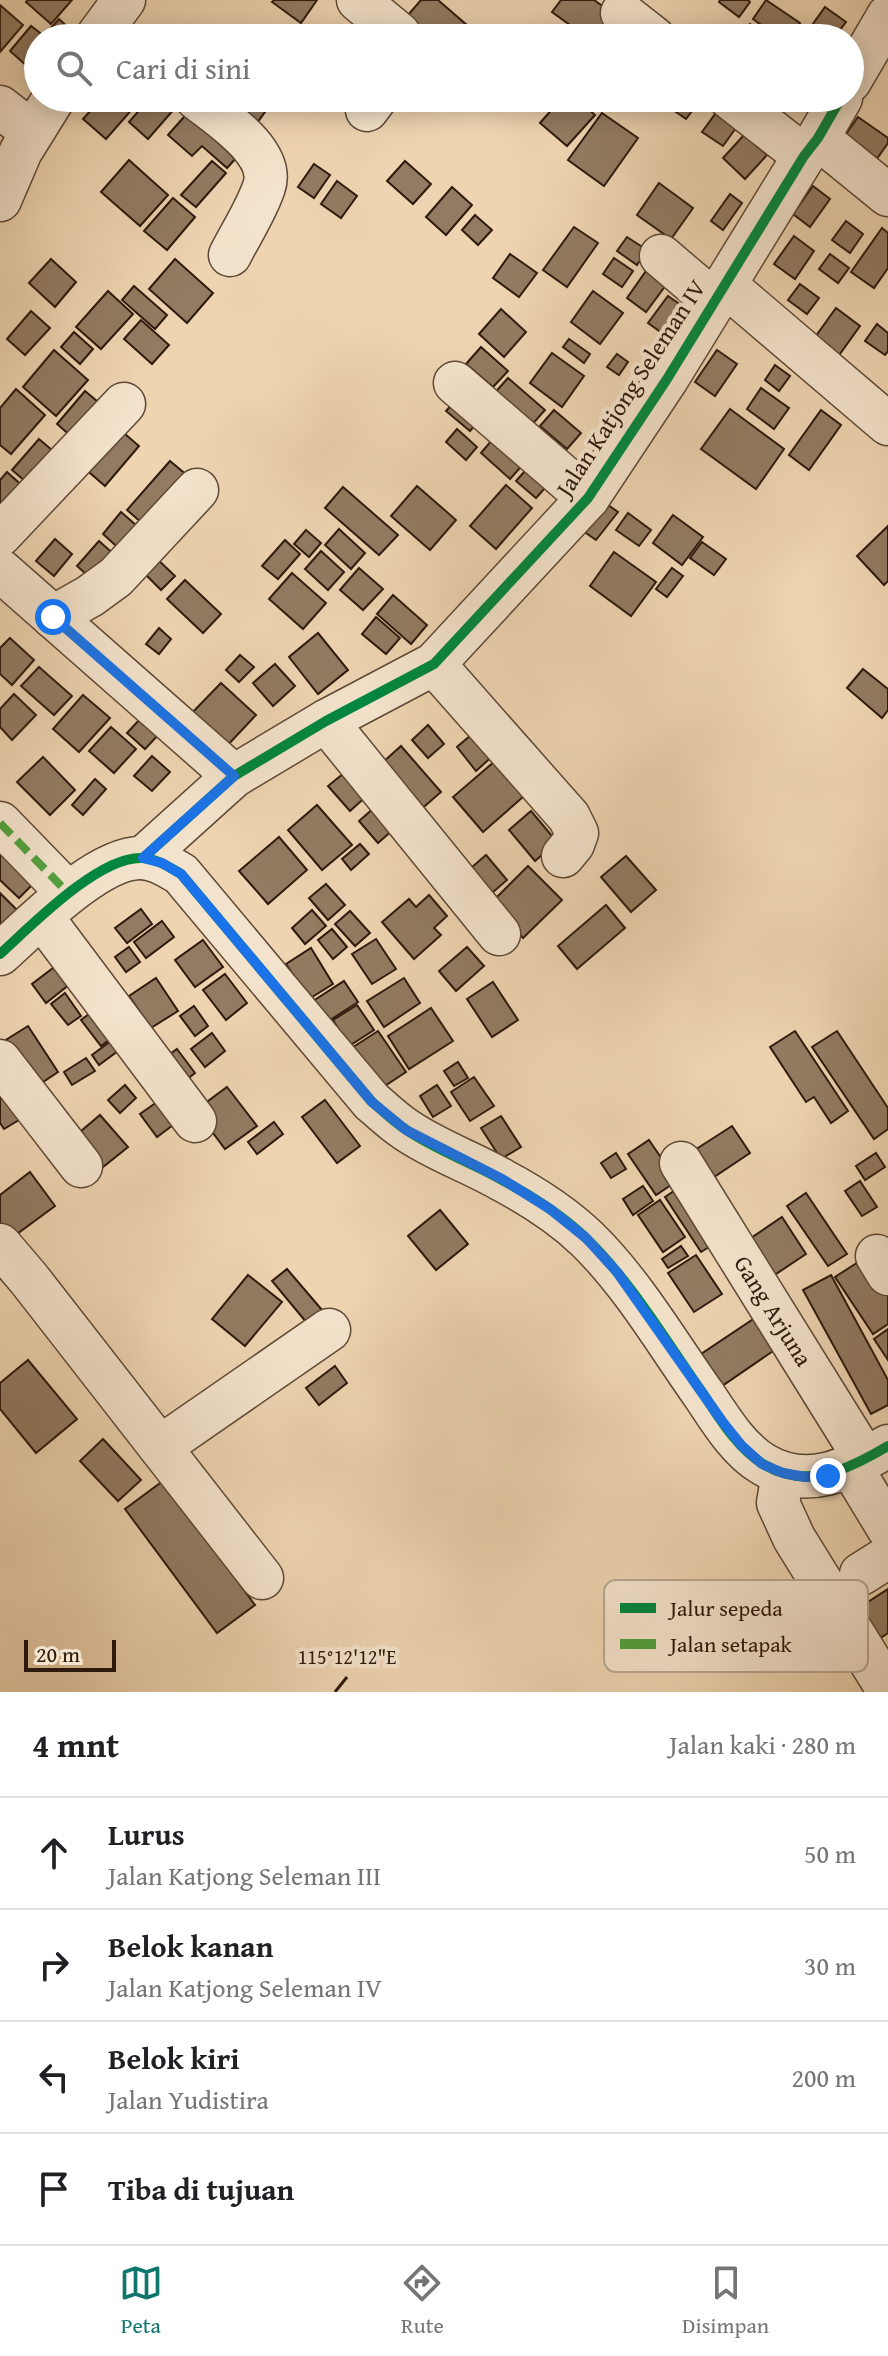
<!DOCTYPE html>
<html lang="id">
<head>
<meta charset="utf-8">
<style>
	body { margin:0; font-family:"Gentium Book Plus",serif; background:#f2f2f2; color:#202124 }
	.scale { position:absolute; left:24px; bottom:20px; width:92px; box-sizing:border-box; padding-left:8px; border:4px solid #2e1a0d; border-top:0; font-size:22px; line-height:28px; white-space:nowrap; color:#2e1a0d; -webkit-text-stroke:6px #f4e3cc; paint-order:stroke }
	.stop { position:absolute; width:24px; height:24px; margin:-18px; border:6px solid #1a73e8; border-radius:50%; background:#fff }
	.stop.end { background:#1a73e8; border-color:#fff; box-shadow:0 2px 8px #0008 }
	.list { margin:0; padding:0; list-style:none }
	h2 { display:flex; justify-content:space-between; align-items:center; height:104px; margin:0; padding:0 32px; font-size:34px }
	h2 small { font-size:26px; font-weight:400; color:#757577 }
	.list li { display:grid; grid-template-columns:52px 1fr auto; gap:24px; align-items:center; box-sizing:border-box; height:112px; padding:0 32px; border-top:2px solid #e0e0e0 }
	.list b { display:block; font-size:30px; white-space:nowrap }
	.list p { margin:0; font-size:26px; white-space:nowrap; color:#757577 }
	.list em { font-size:26px; font-style:normal; color:#757577 }
	.icon { flex:none; width:44px; height:44px; fill:none; stroke:currentColor; stroke-width:2; stroke-linecap:round; stroke-linejoin:round }
	.map { position:relative; flex:none; width:888px; height:1692px; overflow:hidden }
	.search { position:absolute; background:#fff; box-shadow:0 4px 20px #0003; left:24px; right:24px; top:24px; height:88px; display:flex; align-items:center; gap:20px; box-sizing:border-box; padding:0 28px; border-radius:44px; color:#757577; font-size:30px }
	.sheet { height:552px; background:#fff }
	nav { display:flex; justify-content:space-around; align-items:center; box-sizing:border-box; height:112px; border-top:2px solid #e0e0e0; background:#fff; font-size:22px; color:#757577 }
	nav a { display:grid; justify-items:center; gap:4px }
	nav .on { color:#0f766e }
	.map>svg:first-child { display:block }
	.building { fill:#927b62; stroke:#2e1a0d; stroke-width:2 }
	.lines { fill:none; stroke-linecap:round; stroke-linejoin:round }
	.minor-casing { stroke:#5e4836; stroke-width:45 }
	.minor { stroke:#f4e3cc; stroke-width:42 }
	.quiet { stroke:#52a13e; stroke-width:8; stroke-dasharray:16 8; stroke-linecap:butt }
	.cycleway-casing { stroke:#f4e3cc; stroke-width:15 }
	.cycleway { stroke:#00873e; stroke-width:10 }
	.route { stroke:#1a73e8; stroke-width:10 }
	.ticks { fill:none; stroke:#2e1a0d; stroke-width:3 }
	.labels { text-anchor:middle; stroke-width:8; stroke-linejoin:round; paint-order:stroke }
	.street-label { font-size:24px; fill:#2e1a0d; stroke:#f4e3cc }
	.key { fill:#f4e3cc; stroke:#b9a793; stroke-width:2 }
	.key-label { font-size:22px; fill:#2e1a0d }
	.ticks-label { font-size:20px; text-anchor:middle; fill:#2e1a0d; stroke:#f4e3cc; stroke-width:8; stroke-linejoin:round; paint-order:stroke }
</style>
</head>
<body>
<div class="map">
<svg width="888" height="1692" viewBox="0 0 888 1692">
	<rect width="100%" height="100%" fill="#eed4b1"/>
	<filter id="stains"><feTurbulence type="fractalNoise" baseFrequency=".0025" numOctaves="4"/><feColorMatrix values="0 0 0 0 .2 0 0 0 0 .09 0 0 0 0 .02 0 0 0 .5 -.17"/></filter>
	<radialGradient id="worn" r=".72"><stop offset=".6" stop-color="#630" stop-opacity="0"/><stop offset="1" stop-color="#630" stop-opacity=".3"/></radialGradient>
	<g class="building">
		<path d="M28 0H72L51 24 26 2Z"/>
		<path d="M274 0H317L301 23 272 2Z"/>
		<path d="M421 0H438L476 33 472 38H420L402 22Z"/>
		<path d="M561 0H594L612 13 594 38H588L552 12Z"/>
		<path d="M720 0H748L750 2 739 17 719 2Z"/>
		<path d="M766 0 800 23 789 38H779L753 19Z"/>
		<path d="M0 5 23 25 0 52Z"/>
		<path d="M825 7 846 22 834 38H824L810 28Z"/>
		<path d="M59 19 71 30 65 38H38V76L10 51 31 26 44 36Z"/>
		<path d="M750 24 769 38H741Z"/>
		<path d="M102 98H142L106 139 83 119Z"/>
		<path d="M150 98H163L175 108 148 139 129 122Z"/>
		<path d="M216 98H275L252 130Z"/>
		<path d="M562 98H576L595 115 567 146 540 123Z"/>
		<path d="M671 98H702L686 119 666 105Z"/>
		<path d="M191 109 238 156 227 168 202 146 192 156 168 135Z"/>
		<path d="M718 110 738 125 723 146 702 132Z"/>
		<path d="M602 113 638 138 604 186 568 160Z"/>
		<path d="M858 117 888 138V143L871 167 839 144Z"/>
		<path d="M744 135 767 155 745 179 723 158Z"/>
		<path d="M129 160 168 195 140 226 101 192Z"/>
		<path d="M212 161 226 173 196 207 181 195Z"/>
		<path d="M405 161 431 184 413 204 387 181Z"/>
		<path d="M314 164 330 175 314 198 298 187Z"/>
		<path d="M337 181 357 196 341 218 321 204Z"/>
		<path d="M659 183 693 208 671 239 637 215Z"/>
		<path d="M813 186 830 199 810 227 793 214Z"/>
		<path d="M452 187 472 205 446 235 426 217Z"/>
		<path d="M730 194 742 203 723 230 711 221Z"/>
		<path d="M173 198 195 217 167 250 144 231Z"/>
		<path d="M475 215 492 230 478 245 462 230Z"/>
		<path d="M846 221 863 234 850 253 832 240Z"/>
		<path d="M574 227 598 243 567 287 543 270Z"/>
		<path d="M882 228 888 233V268L874 288 851 272Z"/>
		<path d="M794 236 814 251 795 279 774 264Z"/>
		<path d="M627 237 647 250 637 265 617 251Z"/>
		<path d="M510 254 537 273 519 297 493 278Z"/>
		<path d="M830 254 849 268 838 283 819 269Z"/>
		<path d="M614 258 633 271 622 287 603 274Z"/>
		<path d="M51 259 76 282 55 307 29 283Z"/>
		<path d="M175 259 213 293 187 323 149 289Z"/>
		<path d="M646 271 666 285 646 312 627 298Z"/>
		<path d="M800 284 819 298 807 314 788 300Z"/>
		<path d="M134 286 167 315 155 329 122 300Z"/>
		<path d="M108 291 133 314 101 349 76 327Z"/>
		<path d="M593 291 623 313 600 344 571 322Z"/>
		<path d="M668 296 688 310 669 338 648 323Z"/>
		<path d="M836 308 860 326 837 358 813 340Z"/>
		<path d="M501 309 526 332 504 357 479 334Z"/>
		<path d="M31 311 50 328 25 355 7 339Z"/>
		<path d="M141 320 169 345 152 364 124 339Z"/>
		<path d="M877 324 888 333V351L885 355 865 341Z"/>
		<path d="M74 332 93 349 80 364 61 347Z"/>
		<path d="M569 339 590 354 584 363 563 347Z"/>
		<path d="M481 347 508 371 493 387 466 364Z"/>
		<path d="M54 350 88 380 56 416 23 387Z"/>
		<path d="M717 350 737 364 715 396 695 382Z"/>
		<path d="M552 353 584 376 562 407 530 383Z"/>
		<path d="M617 354 628 362 619 375 607 367Z"/>
		<path d="M775 365 790 376 779 391 765 380Z"/>
		<path d="M508 378 545 410 528 429 491 397Z"/>
		<path d="M761 388 789 408 774 429 747 409Z"/>
		<path d="M16 389 45 415 11 454 0 445V408Z"/>
		<path d="M85 391 109 411 80 444 57 424Z"/>
		<path d="M457 399 480 419 470 431 446 411Z"/>
		<path d="M730 409 784 449 756 489 701 449Z"/>
		<path d="M554 410 581 433 567 449 540 426Z"/>
		<path d="M821 410 841 425 809 470 789 455Z"/>
		<path d="M504 426 534 452 510 479 481 453Z"/>
		<path d="M118 428 139 446 105 486 83 467Z"/>
		<path d="M457 429 477 447 466 460 446 442Z"/>
		<path d="M39 439 59 456 32 487 12 470Z"/>
		<path d="M535 460 554 478 536 498 516 481Z"/>
		<path d="M170 461 194 481 150 530 127 510Z"/>
		<path d="M7 472 27 490 0 508V480Z"/>
		<path d="M506 485 532 508 496 549 470 526Z"/>
		<path d="M417 486 456 520 430 550 391 516Z"/>
		<path d="M343 487 398 535 379 555 325 508Z"/>
		<path d="M604 502 618 512 596 540 583 531Z"/>
		<path d="M121 512 144 532 125 554 103 534Z"/>
		<path d="M628 513 651 530 639 546 616 530Z"/>
		<path d="M673 515 703 537 682 565 653 543Z"/>
		<path d="M888 526V581L884 585 857 556Z"/>
		<path d="M339 529 365 553 351 569 325 545Z"/>
		<path d="M306 530 321 543 309 557 294 544Z"/>
		<path d="M55 539 72 554 54 576 36 561Z"/>
		<path d="M285 540 300 554 278 579 262 566Z"/>
		<path d="M99 541 118 558 96 583 77 566Z"/>
		<path d="M702 542 726 559 714 575 690 558Z"/>
		<path d="M321 551 344 572 328 590 305 569Z"/>
		<path d="M614 552 656 582 631 616 590 586Z"/>
		<path d="M154 556 175 576 161 590 141 570Z"/>
		<path d="M359 568 383 589 363 610 340 590Z"/>
		<path d="M672 568 683 576 667 597 656 589Z"/>
		<path d="M292 573 326 603 303 629 269 599Z"/>
		<path d="M185 580 221 614 203 633 167 599Z"/>
		<path d="M393 595 427 625 411 644 377 614Z"/>
		<path d="M376 617 400 638 386 654 362 634Z"/>
		<path d="M159 628 171 639 159 654 146 644Z"/>
		<path d="M318 633 348 670 318 694 289 657Z"/>
		<path d="M10 638 34 660 12 685 0 674V648Z"/>
		<path d="M240 655 254 667 239 682 226 670Z"/>
		<path d="M275 664 295 686 273 706 253 683Z"/>
		<path d="M39 667 72 696 54 715 21 686Z"/>
		<path d="M863 669 888 689V710L882 718 847 688Z"/>
		<path d="M221 683 256 715 224 749 189 716Z"/>
		<path d="M14 694 36 715 12 740 0 727V709Z"/>
		<path d="M83 695 110 718 79 752 53 729Z"/>
		<path d="M142 717 160 733 145 749 127 733Z"/>
		<path d="M428 725 444 744 428 758 412 740Z"/>
		<path d="M111 727 136 749 114 773 89 751Z"/>
		<path d="M477 730 497 752 476 771 457 747Z"/>
		<path d="M401 746 441 792 410 819 373 771Z"/>
		<path d="M502 755 532 789 483 832 453 797Z"/>
		<path d="M152 756 170 772 152 791 134 776Z"/>
		<path d="M43 757 75 790 50 815 17 782Z"/>
		<path d="M349 769 370 793 350 811 328 786Z"/>
		<path d="M95 779 106 789 83 815 72 805Z"/>
		<path d="M317 805 352 845 322 870 288 830Z"/>
		<path d="M375 807 394 829 378 843 359 821Z"/>
		<path d="M531 811 557 842 535 861 509 830Z"/>
		<path d="M279 837 307 870 268 904 239 871Z"/>
		<path d="M0 842 38 879 19 898 0 880Z"/>
		<path d="M360 844 369 854 351 870 342 859Z"/>
		<path d="M486 855 507 880 485 899 464 874Z"/>
		<path d="M626 856 656 890 631 912 601 877Z"/>
		<path d="M528 866 562 900 523 938 490 904Z"/>
		<path d="M326 884 345 905 328 920 309 898Z"/>
		<path d="M0 893 18 911 0 930Z"/>
		<path d="M429 895 447 916 434 928 441 935 414 959 382 922 409 899 416 907Z"/>
		<path d="M606 905 625 928 577 969 558 946Z"/>
		<path d="M141 909 152 924 127 943 115 928Z"/>
		<path d="M312 910 326 926 305 944 292 928Z"/>
		<path d="M350 911 370 933 355 946 335 924Z"/>
		<path d="M162 921 174 937 146 958 134 942Z"/>
		<path d="M332 929 347 947 333 959 318 940Z"/>
		<path d="M376 939 396 969 372 984 352 954Z"/>
		<path d="M203 940 223 967 195 987 175 960Z"/>
		<path d="M129 947 140 962 126 972 115 957Z"/>
		<path d="M467 947 484 966 456 991 439 971Z"/>
		<path d="M311 948 333 984 309 999 286 964Z"/>
		<path d="M61 962 75 980 46 1003 32 984Z"/>
		<path d="M225 974 247 1003 226 1020 203 990Z"/>
		<path d="M156 978 178 1011 151 1028 129 996Z"/>
		<path d="M404 978 420 1003 384 1027 367 1001Z"/>
		<path d="M344 981 358 1002 324 1024 310 1003Z"/>
		<path d="M493 982 518 1020 492 1037 467 999Z"/>
		<path d="M65 993 81 1016 68 1025 51 1004Z"/>
		<path d="M101 1005 121 1031 101 1046 81 1020Z"/>
		<path d="M357 1005 374 1030 349 1046 333 1020Z"/>
		<path d="M194 1006 208 1026 195 1036 180 1016Z"/>
		<path d="M431 1008 453 1041 409 1069 388 1036Z"/>
		<path d="M28 1026 58 1072 31 1090 1 1043Z"/>
		<path d="M378 1031 406 1072 374 1093 347 1051Z"/>
		<path d="M795 1031 848 1111 831 1123 814 1097 806 1102 770 1047Z"/>
		<path d="M837 1031 888 1108V1129L874 1139 812 1047Z"/>
		<path d="M123 1032 130 1042 99 1065 92 1055Z"/>
		<path d="M212 1033 225 1051 205 1067 191 1049Z"/>
		<path d="M177 1049 195 1073 177 1087 158 1063Z"/>
		<path d="M86 1058 95 1071 72 1085 64 1072Z"/>
		<path d="M458 1062 468 1078 454 1086 444 1071Z"/>
		<path d="M474 1077 494 1106 470 1121 451 1092Z"/>
		<path d="M125 1085 136 1098 120 1113 108 1100Z"/>
		<path d="M437 1085 451 1106 433 1117 420 1096Z"/>
		<path d="M227 1087 257 1126 225 1149 196 1110Z"/>
		<path d="M13 1088 29 1114 4 1129 0 1123V1096Z"/>
		<path d="M164 1097 181 1119 157 1137 140 1114Z"/>
		<path d="M325 1100 360 1146 337 1163 302 1117Z"/>
		<path d="M100 1115 128 1147 93 1175 67 1143Z"/>
		<path d="M501 1116 521 1147 501 1159 481 1128Z"/>
		<path d="M274 1122 283 1134 257 1154 248 1142Z"/>
		<path d="M732 1126 750 1153 705 1183 687 1155Z"/>
		<path d="M649 1140 677 1181 656 1195 628 1154Z"/>
		<path d="M616 1153 626 1169 611 1178 601 1163Z"/>
		<path d="M876 1153 885 1167 865 1180 856 1166Z"/>
		<path d="M30 1172 55 1206 10 1239 0 1226V1195Z"/>
		<path d="M860 1181 877 1207 862 1216 845 1191Z"/>
		<path d="M643 1186 653 1201 633 1215 623 1199Z"/>
		<path d="M680 1187 717 1242 701 1252 665 1197Z"/>
		<path d="M806 1193 847 1254 828 1266 787 1206Z"/>
		<path d="M660 1200 685 1237 663 1252 638 1215Z"/>
		<path d="M440 1210 468 1244 436 1270 408 1236Z"/>
		<path d="M782 1217 806 1254 773 1276 748 1240Z"/>
		<path d="M681 1246 688 1256 668 1268 662 1259Z"/>
		<path d="M696 1255 722 1294 694 1312 668 1273Z"/>
		<path d="M866 1257 888 1290V1324L873 1334 835 1277Z"/>
		<path d="M287 1269 322 1310 307 1323 272 1281Z"/>
		<path d="M248 1275 282 1302 245 1346 212 1319Z"/>
		<path d="M831 1275 888 1380V1405L871 1414 803 1290Z"/>
		<path d="M758 1316 779 1347 722 1386 701 1354Z"/>
		<path d="M888 1329V1360L874 1339Z"/>
		<path d="M28 1360 77 1419 36 1453 0 1409V1383Z"/>
		<path d="M335 1366 347 1383 319 1405 306 1388Z"/>
		<path d="M103 1439 141 1480 118 1501 80 1461Z"/>
		<path d="M163 1481 255 1605 217 1633 125 1509Z"/>
		<path d="M888 1589V1633L877 1640 857 1609Z"/>
	</g>
	<g class="lines">
		<defs>
			<g id="minor">
				<path d="M358 0 399 34 400 38"/>
				<path d="M622 13 654 38"/>
				<path d="M96 38 124 0"/>
				<path d="M850 81 888 16"/>
				<path d="M196 98C219 117 276 152 264 187 256 211 241 233 230 255"/>
				<path d="M730 98 804 156"/>
				<path d="M0 107 31 131"/>
				<path d="M367 110 376 98"/>
				<path d="M818 138 888 195"/>
				<path d="M0 200 21 151 54 98"/>
				<path d="M661 256 715 302"/>
				<path d="M722 286 738 296 888 424"/>
				<path d="M455 383 588 498"/>
				<path d="M0 535 124 404"/>
				<path d="M0 570 234 776"/>
				<path d="M53 617 90 596 116 577 197 490"/>
				<path d="M434 664 569 817 577 833 573 844 563 856"/>
				<path d="M326 721 499 934"/>
				<path d="M0 823 68 893"/>
				<path d="M143 858 234 776 326 721 434 664 588 498 667 379 804 156 818 138 841 98"/>
				<path d="M42 917 195 1121"/>
				<path d="M0 954C31 926 98 857 141 858 156 858 169 867 181 874L372 1102C383 1111 393 1121 405 1129 435 1150 471 1162 502 1180 532 1196 563 1216 587 1239 633 1284 667 1343 704 1395 720 1419 738 1449 763 1464 807 1491 849 1469 888 1446"/>
				<path d="M0 1061 81 1166"/>
				<path d="M681 1163 865 1459"/>
				<path d="M0 1245 29 1279 262 1578"/>
				<path d="M877 1256 888 1274"/>
				<path d="M160 1447 329 1330"/>
				<path d="M851 1467 888 1528"/>
				<path d="M783 1473 778 1503 794 1538 888 1690"/>
				<path d="M861 1574 888 1557"/>
			</g>
		</defs>
		<use href="#minor" class="minor-casing"/>
		<use href="#minor" class="minor"/>
		<path class="quiet" d="M0 823 68 893"/>
		<defs>
			<g id="cycleway">
				<path d="M143 858 234 776 326 721 434 664 588 498 667 379 804 156 818 138 841 98"/>
				<path d="M0 954C31 926 98 857 141 858 156 858 169 867 181 874L372 1102C383 1111 393 1121 405 1129 435 1150 471 1162 502 1180 532 1196 563 1216 587 1239 633 1284 667 1343 704 1395 720 1419 738 1449 763 1464 807 1491 849 1469 888 1446"/>
			</g>
		</defs>
		<use href="#cycleway" class="cycleway-casing"/>
		<use href="#cycleway" class="cycleway"/>
	</g>
	<g class="lines">
		<path class="route" d="M53 617 234 776 143 858 162 863 181 874 372 1102 406 1130 502 1179 550 1209 586 1238 617 1272 722 1421 742 1446 762 1464 783 1473 805 1477 828 1476"/>
	</g>
	<path class="ticks" d="M335 1692 347 1677"/>
	<g class="labels">
		<g class="street-label">
			<text transform="translate(631 388) rotate(-57)" y="8">Jalan Katjong Seleman IV</text>
			<text transform="translate(773 1311) rotate(58)" y="8">Gang Arjuna</text>
		</g>
	</g>
	<rect x="604" y="1580" width="264" height="92" rx="12" class="key"/>
	<rect x="620" y="1603" width="36" height="10" fill="#00873e"/>
	<rect x="620" y="1639" width="36" height="10" fill="#52a13e"/>
	<g class="key-label">
		<text x="670" y="1616">Jalur sepeda</text>
		<text x="670" y="1652">Jalan setapak</text>
	</g>
	<g class="ticks-label">
		<text x="347" y="1664">115°12'12"E</text>
	</g>
	<rect width="100%" height="100%" filter="url(#stains)"/>
	<rect width="100%" height="100%" fill="url(#worn)"/>
</svg>
<div class="scale">20 m</div>
<div class="stop" style="left:53px;top:617px"></div>
<div class="stop end" style="left:828px;top:1476px"></div>
<div class="search"><svg class="icon" aria-label="search" viewBox="0 0 24 24"><circle cx="10" cy="10" r="6"/><path d="M15 15l6 6"/></svg>Cari di sini</div>
</div>
<section class="sheet">
<h2>4 mnt<small>Jalan kaki · 280 m</small></h2>
<ul class="list">
<li><svg class="icon" aria-label="ahead" viewBox="0 0 24 24"><path d="M12 20V5M6 11l6-6 6 6"/></svg><div><b>Lurus</b><p>Jalan Katjong Seleman III</p></div><em>50 m</em></li>
<li><svg class="icon" aria-label="right" viewBox="0 0 24 24"><path d="M7 20v-9h11M14 6l5 5-5 5"/></svg><div><b>Belok kanan</b><p>Jalan Katjong Seleman IV</p></div><em>30 m</em></li>
<li><svg class="icon" aria-label="left" viewBox="0 0 24 24"><path d="M17 20v-9H6M10 6l-5 5 5 5"/></svg><div><b>Belok kiri</b><p>Jalan Yudistira</p></div><em>200 m</em></li>
<li><svg class="icon" aria-label="arrive" viewBox="0 0 24 24"><path d="M6 21V4h12l-3 4 3 4H6"/></svg><div><b>Tiba di tujuan</b></div></li>
</ul>
</section>
<nav>
<a class="on"><svg class="icon" aria-label="map" viewBox="0 0 24 24"><path d="M3 6l6-2 6 2 6-2v14l-6 2-6-2-6 2zM9 4v14M15 6v14"/></svg>Peta</a>
<a><svg class="icon" aria-label="directions" viewBox="0 0 24 24"><path d="M12 3l9 9-9 9-9-9zM9 14v-3h6M13 9l2 2-2 2"/></svg>Rute</a>
<a><svg class="icon" aria-label="saved" viewBox="0 0 24 24"><path d="M7 4h10v16l-5-4-5 4z"/></svg>Disimpan</a>
</nav>
</body>
</html>
